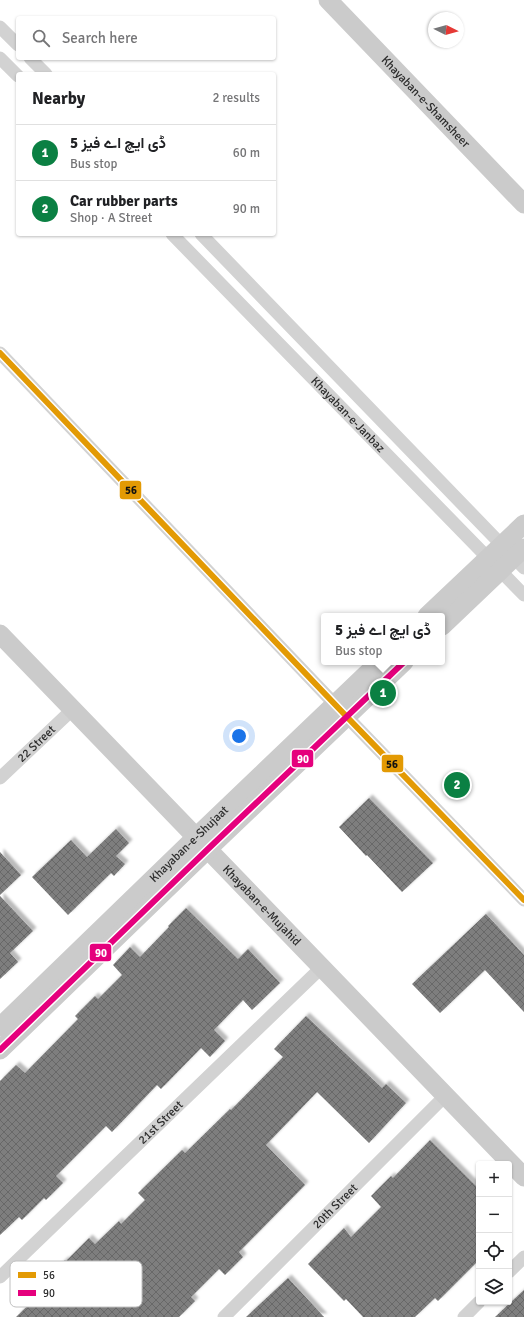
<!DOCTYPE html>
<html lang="en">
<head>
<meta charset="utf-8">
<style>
	body { margin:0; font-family:Signika,Vazirmatn,sans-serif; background:#f2f2f2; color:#202124 }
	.controls { position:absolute; right:12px; bottom:12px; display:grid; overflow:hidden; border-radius:4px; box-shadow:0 1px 3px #0004 }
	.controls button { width:36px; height:36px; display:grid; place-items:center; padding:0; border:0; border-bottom:1px solid #e0e0e0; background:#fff; color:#202124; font:20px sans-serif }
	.compass { position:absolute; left:428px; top:12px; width:36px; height:36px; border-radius:50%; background:#fff; box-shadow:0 1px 3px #0004; rotate:95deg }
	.you { position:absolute; left:239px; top:736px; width:14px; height:14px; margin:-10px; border:3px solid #fff; border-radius:50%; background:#1a73e8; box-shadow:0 0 0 6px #1a73e833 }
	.badge { display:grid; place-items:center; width:26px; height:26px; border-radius:50%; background:#0b8043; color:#fff; font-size:13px; font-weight:700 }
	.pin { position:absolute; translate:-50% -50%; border:2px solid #fff; box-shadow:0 1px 4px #0006 }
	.popup { position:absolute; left:321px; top:613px; width:124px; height:52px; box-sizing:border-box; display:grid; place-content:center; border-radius:4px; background:#fff; filter:drop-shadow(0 1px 3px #0005); font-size:13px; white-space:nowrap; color:#757577 }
	.popup b { font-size:15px; color:#202124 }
	.popup::after { content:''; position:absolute; left:50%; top:100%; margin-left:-8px; border:8px solid transparent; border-top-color:#fff }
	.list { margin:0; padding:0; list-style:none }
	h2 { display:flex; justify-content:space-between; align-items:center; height:52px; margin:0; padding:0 16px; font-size:17px }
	h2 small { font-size:13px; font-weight:400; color:#757577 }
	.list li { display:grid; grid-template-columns:26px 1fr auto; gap:12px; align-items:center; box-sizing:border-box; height:56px; padding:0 16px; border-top:1px solid #e0e0e0 }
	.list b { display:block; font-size:15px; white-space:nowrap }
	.list p { margin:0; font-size:13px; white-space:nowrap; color:#757577 }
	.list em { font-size:13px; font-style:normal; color:#757577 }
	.icon { flex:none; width:22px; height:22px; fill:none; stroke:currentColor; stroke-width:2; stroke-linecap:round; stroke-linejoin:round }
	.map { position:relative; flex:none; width:524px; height:1317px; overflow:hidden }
	.search { position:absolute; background:#fff; box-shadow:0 1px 3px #0004; left:16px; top:16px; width:260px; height:44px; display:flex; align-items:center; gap:10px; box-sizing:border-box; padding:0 14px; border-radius:4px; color:#757577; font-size:15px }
	.panel { position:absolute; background:#fff; box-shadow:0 1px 3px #0004; left:16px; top:72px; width:260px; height:164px; border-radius:4px }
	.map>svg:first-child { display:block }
	.building { fill:url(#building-cross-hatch); filter:url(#shadow) }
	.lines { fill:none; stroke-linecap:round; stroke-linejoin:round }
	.minor { stroke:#d2d2d2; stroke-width:13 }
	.secondary { stroke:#cbcbcb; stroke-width:19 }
	.bus-1-casing { stroke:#fff; stroke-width:9 }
	.bus-2-casing { stroke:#fff; stroke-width:9 }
	.bus-1 { stroke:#e39a04; stroke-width:6 }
	.bus-2 { stroke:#e5007d; stroke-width:6 }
	.labels { text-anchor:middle; stroke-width:4; stroke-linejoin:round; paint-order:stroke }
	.street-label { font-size:12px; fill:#2d2d2d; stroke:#fff }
	.key { fill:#fff; stroke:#c0c0c0; stroke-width:1 }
	.key-label { font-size:11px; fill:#2d2d2d }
	.line-badge { stroke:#fff; stroke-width:1.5 }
	.badge-label { font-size:11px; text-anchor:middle; font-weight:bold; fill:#fff }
	.pale-badge-label { font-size:11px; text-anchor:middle; font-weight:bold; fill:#111 }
</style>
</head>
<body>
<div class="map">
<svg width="524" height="1317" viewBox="0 0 524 1317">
	<defs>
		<pattern id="building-cross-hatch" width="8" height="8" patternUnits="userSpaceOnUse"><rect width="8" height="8" fill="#7e7e7e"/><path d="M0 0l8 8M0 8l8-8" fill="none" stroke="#686868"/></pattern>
		<filter id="shadow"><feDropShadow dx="3.5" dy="-3.5" stdDeviation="1" flood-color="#0004"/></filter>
	</defs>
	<rect width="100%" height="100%" fill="#fff"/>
	<g class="building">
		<path d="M369 798 433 863 402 892 367 855 366 856 339 827Z"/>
		<path d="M116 829 129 843 116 856 125 864 114 876 111 873 68 915 32 877 71 840 87 857Z"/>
		<path d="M0 852 21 875 0 895Z"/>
		<path d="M0 896 33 931 10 953 18 962 0 979Z"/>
		<path d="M186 908 238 959 248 949 280 983 252 1010 243 1000 214 1030 225 1041 210 1057 201 1048 161 1089 157 1085 112 1132 106 1126 56 1176 63 1183 46 1200 44 1198 22 1220 19 1217 0 1235V1081L16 1065 25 1073 78 1019 75 1016 95 996 98 999 122 975 113 965 130 947 140 957 169 927 168 926Z"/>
		<path d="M486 914 524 955V1012L485 970 440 1013 412 984Z"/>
		<path d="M306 1016 382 1088 386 1084 406 1103 369 1143 317 1092 266 1145 305 1185 239 1252 243 1257 225 1275 219 1269 191 1297 195 1301 179 1317H16L52 1282 48 1277 65 1260 66 1261 89 1238 95 1244 119 1221 121 1224 145 1200 138 1193 182 1150 185 1153 230 1109 231 1110 283 1057 274 1049Z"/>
		<path d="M430 1140 479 1189V1260L438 1301 435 1298 415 1317H363L346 1299 344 1301 308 1264 344 1228 351 1237 381 1207 371 1196 391 1176 393 1178Z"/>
		<path d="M288 1278 324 1317H246Z"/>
		<path d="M524 1290V1317H495L511 1302Z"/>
	</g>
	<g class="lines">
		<g class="minor">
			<path d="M0 27 18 45"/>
			<path d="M0 58 18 76"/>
			<path d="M30 58 46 74"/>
			<path id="s1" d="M172 234 524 595"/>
			<path d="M201 234 524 568"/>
			<path d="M0 353 347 717 524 900"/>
			<path id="s2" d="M0 778 73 709"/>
			<path d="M509 1272 524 1257"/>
			<path id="s3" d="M0 1277 322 967"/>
			<path id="s4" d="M224 1317 445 1096"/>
			<path d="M464 1317 479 1302"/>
		</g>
		<g class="secondary">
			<path id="s5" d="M328 0 524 204"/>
			<path d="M427 616 524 524"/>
			<path d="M442 626 524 548"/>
			<path id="s6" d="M0 634 524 1177"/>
			<path id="s7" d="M0 1027 196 837 379 662"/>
			<path d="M0 1050 208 849 404 662"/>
		</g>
		<defs>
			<path id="bus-1" d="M0 353 347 717 524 900"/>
			<path id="bus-2" d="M0 1050 208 849 404 662"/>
		</defs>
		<use href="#bus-1" class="bus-1-casing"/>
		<use href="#bus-2" class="bus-2-casing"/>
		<use href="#bus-1" class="bus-1"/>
		<use href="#bus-2" class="bus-2"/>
	</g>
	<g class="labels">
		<g class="street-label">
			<text dy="4" stroke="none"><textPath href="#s5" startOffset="141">Khayaban-e-Shamsheer</textPath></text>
			<text dy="4" stroke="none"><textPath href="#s1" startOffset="252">Khayaban-e-Janbaz</textPath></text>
			<text dy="4" stroke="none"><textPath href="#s2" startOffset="50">22 Street</textPath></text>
			<text dy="4" stroke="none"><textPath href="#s7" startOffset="263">Khayaban-e-Shujaat</textPath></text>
			<text dy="4" stroke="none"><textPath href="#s6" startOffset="377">Khayaban-e-Mujahid</textPath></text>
			<text dy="4" stroke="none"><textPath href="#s3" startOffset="223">21st Street</textPath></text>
			<text dy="4" stroke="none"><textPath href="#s4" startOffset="157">20th Street</textPath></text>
		</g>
	</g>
	<rect x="10" y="1261" width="132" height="46" rx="6" class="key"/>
	<rect x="18" y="1272" width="18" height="6" fill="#e39a04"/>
	<rect x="18" y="1290" width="18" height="6" fill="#e5007d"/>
	<g class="key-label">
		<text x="43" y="1279">56</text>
		<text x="43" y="1297">90</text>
	</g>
	<g class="line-badge">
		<rect x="119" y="480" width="23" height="20" rx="4" fill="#e39a04"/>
		<rect x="291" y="749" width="23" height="19" rx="4" fill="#e5007d"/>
		<rect x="381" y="754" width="23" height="19" rx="4" fill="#e39a04"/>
		<rect x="89" y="943" width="23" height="19" rx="4" fill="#e5007d"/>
	</g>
	<g class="badge-label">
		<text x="303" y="763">90</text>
		<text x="101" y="957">90</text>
	</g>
	<g class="pale-badge-label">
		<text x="131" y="494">56</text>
		<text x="392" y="768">56</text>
	</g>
</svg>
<div class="controls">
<button>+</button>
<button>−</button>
<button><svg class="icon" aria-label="locate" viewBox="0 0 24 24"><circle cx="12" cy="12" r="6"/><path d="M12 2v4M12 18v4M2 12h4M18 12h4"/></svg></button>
<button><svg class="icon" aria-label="layers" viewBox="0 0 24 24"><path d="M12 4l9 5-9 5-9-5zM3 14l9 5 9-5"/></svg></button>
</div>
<svg class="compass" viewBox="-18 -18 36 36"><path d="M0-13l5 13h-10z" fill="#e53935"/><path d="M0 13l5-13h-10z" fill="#757577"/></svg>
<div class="you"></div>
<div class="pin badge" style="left:383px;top:693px">1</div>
<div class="popup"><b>5 ڈی ایچ اے فیز</b>Bus stop</div>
<div class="pin badge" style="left:457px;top:785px">2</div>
<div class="search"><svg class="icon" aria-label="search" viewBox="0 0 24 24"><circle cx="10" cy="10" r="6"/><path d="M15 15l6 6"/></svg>Search here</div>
<section class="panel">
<h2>Nearby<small>2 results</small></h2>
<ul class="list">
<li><span class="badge">1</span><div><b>5 ڈی ایچ اے فیز</b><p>Bus stop</p></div><em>60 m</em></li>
<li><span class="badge">2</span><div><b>Car rubber parts</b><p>Shop · A Street</p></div><em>90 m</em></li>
</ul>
</section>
</div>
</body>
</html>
